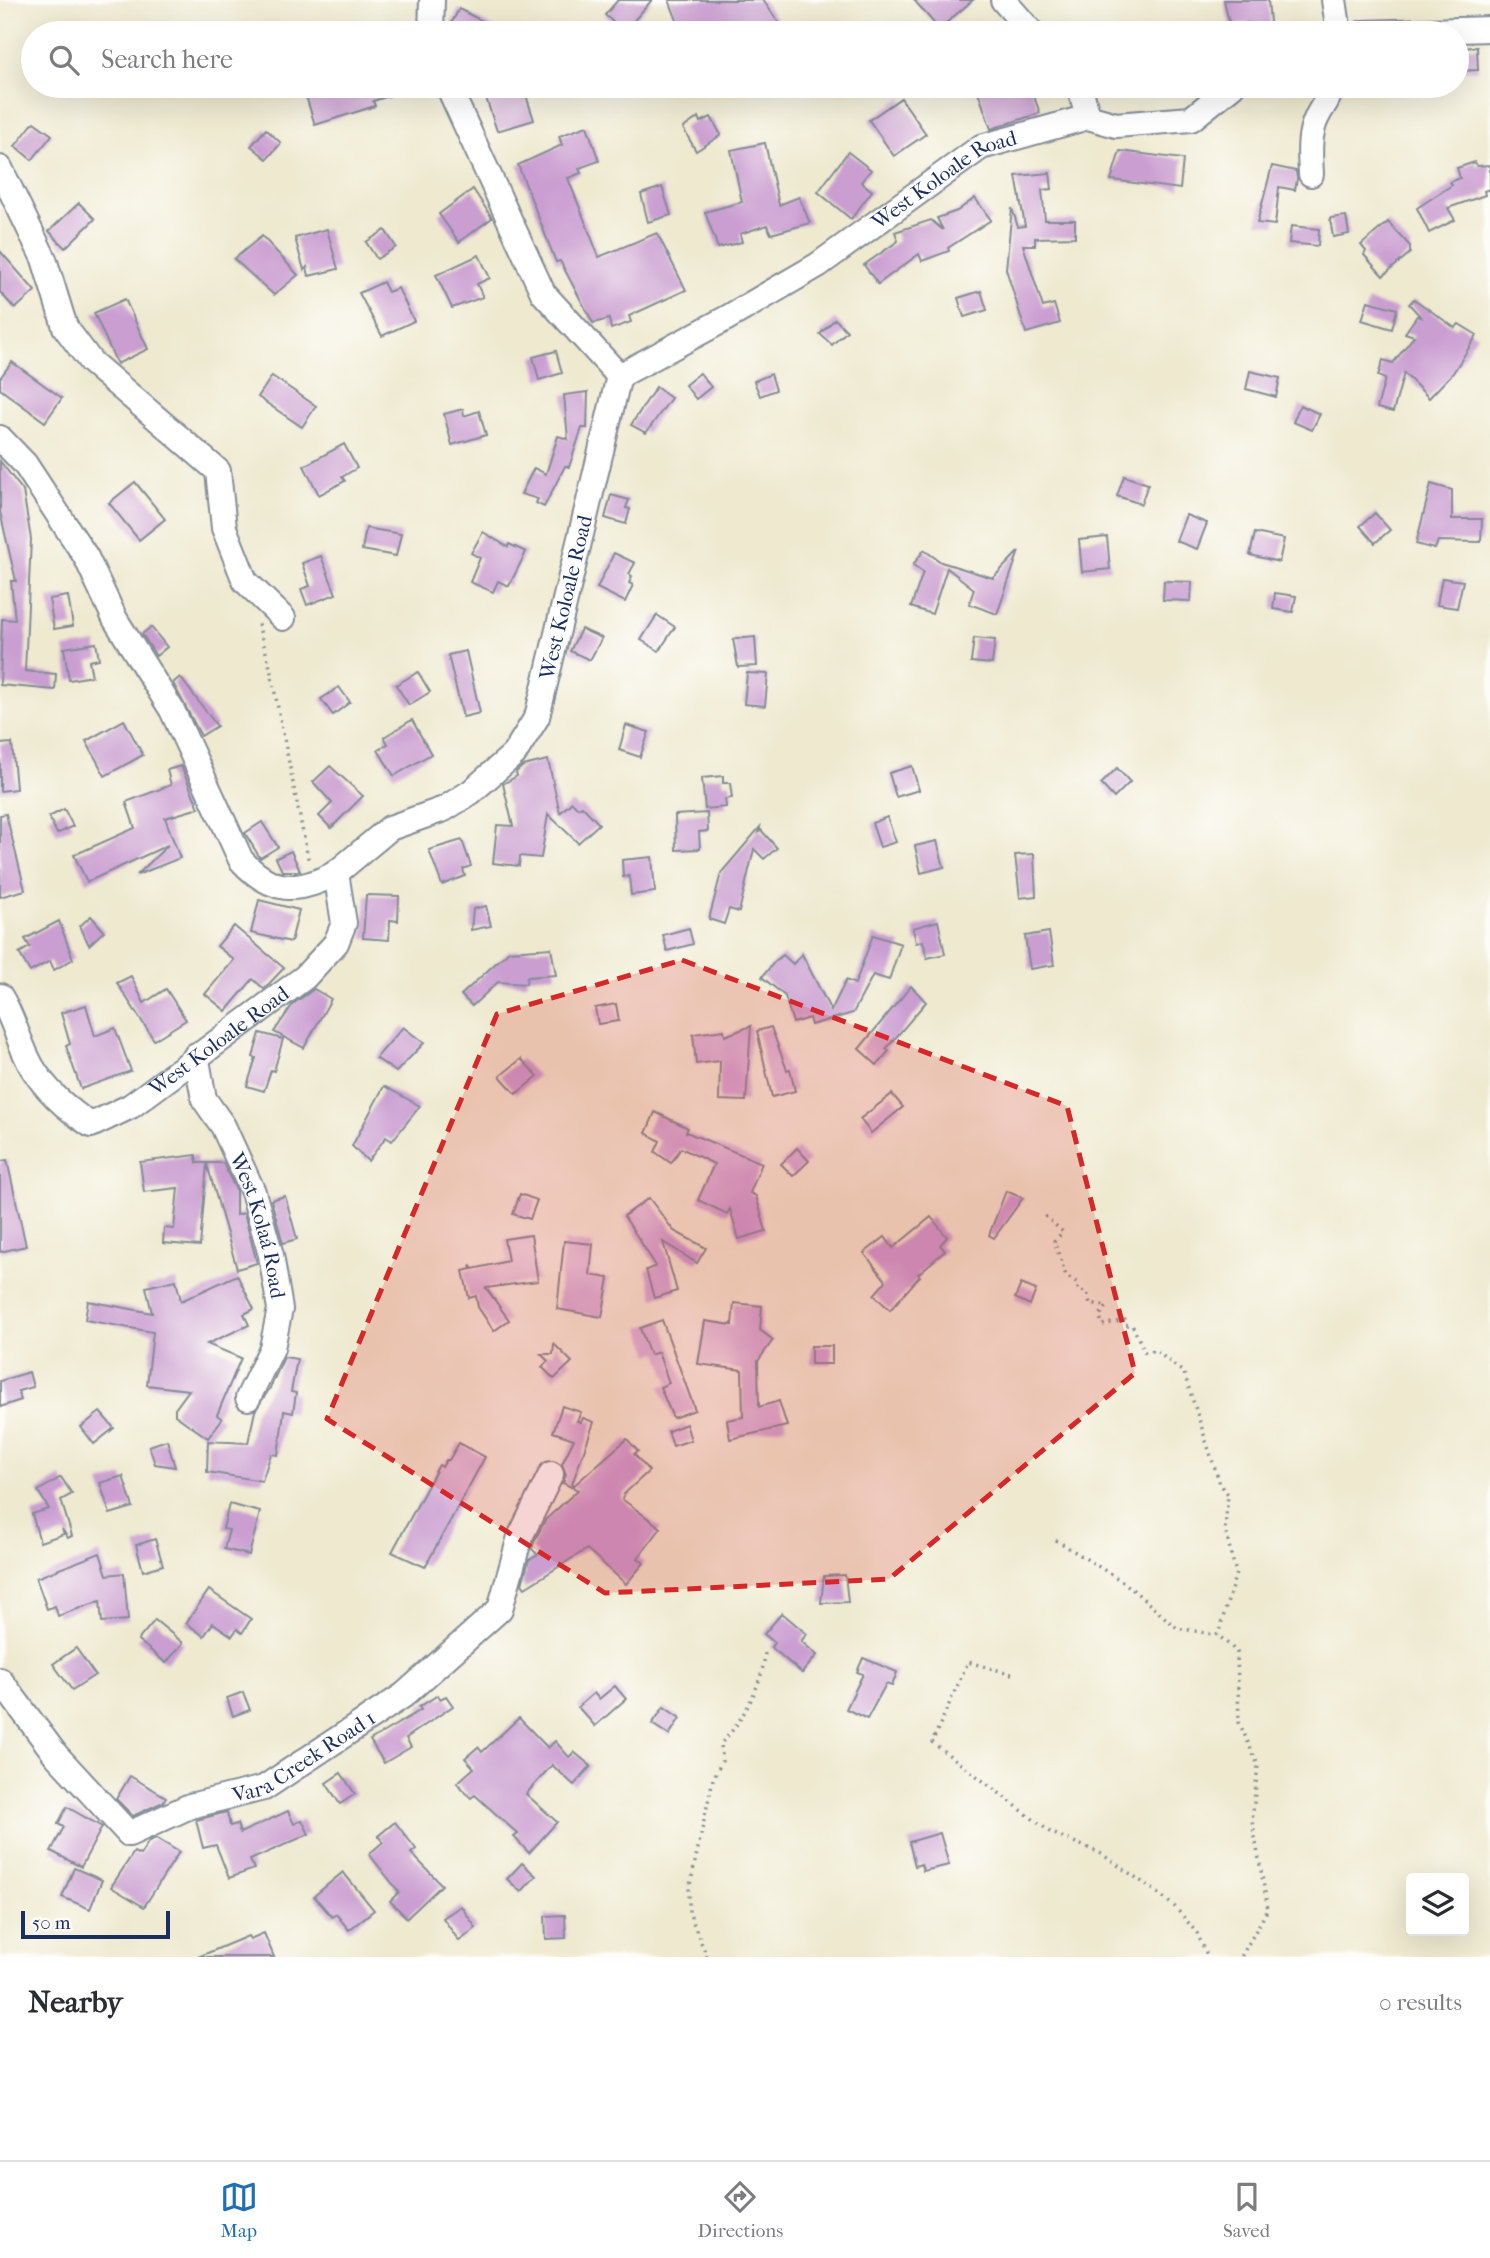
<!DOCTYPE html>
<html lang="en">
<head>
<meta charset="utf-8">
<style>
	body { margin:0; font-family:"IM FELL French Canon",serif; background:#f2f2f3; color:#2b2b33 }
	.controls { position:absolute; right:21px; bottom:21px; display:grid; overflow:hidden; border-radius:7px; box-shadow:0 7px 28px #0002 }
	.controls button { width:63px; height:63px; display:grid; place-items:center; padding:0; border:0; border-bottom:2px solid #e1e1e2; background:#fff; color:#2b2b33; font:35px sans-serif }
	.scale { position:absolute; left:21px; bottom:18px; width:149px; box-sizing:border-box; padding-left:7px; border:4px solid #1b2f5e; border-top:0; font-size:19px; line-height:24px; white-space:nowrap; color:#1b2f5e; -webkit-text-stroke:5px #fdfcf7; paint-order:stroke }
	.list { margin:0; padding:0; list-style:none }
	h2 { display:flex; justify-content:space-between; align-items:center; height:91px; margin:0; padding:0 28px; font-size:30px }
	h2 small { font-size:23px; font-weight:400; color:#7c7c81 }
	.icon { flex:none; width:38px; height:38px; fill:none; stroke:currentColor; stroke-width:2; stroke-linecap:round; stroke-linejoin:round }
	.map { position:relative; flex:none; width:1490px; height:1957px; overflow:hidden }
	.search { position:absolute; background:#fff; box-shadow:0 7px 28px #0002; left:21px; right:21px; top:21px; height:77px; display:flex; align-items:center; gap:18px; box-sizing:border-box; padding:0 24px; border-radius:38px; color:#7c7c81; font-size:26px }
	.sheet { height:203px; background:#fff }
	nav { display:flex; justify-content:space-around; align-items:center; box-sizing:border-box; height:98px; border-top:2px solid #e1e1e2; background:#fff; font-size:19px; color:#7c7c81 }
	nav a { display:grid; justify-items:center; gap:4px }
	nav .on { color:#1f6fb2 }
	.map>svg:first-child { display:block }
	.building { fill:#ca9ed1 }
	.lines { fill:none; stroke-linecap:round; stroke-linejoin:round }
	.minor-casing { stroke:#848c96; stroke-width:28 }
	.path { stroke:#848c96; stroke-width:3.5; stroke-dasharray:2 5; stroke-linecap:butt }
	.minor { stroke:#fff; stroke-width:24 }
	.marked { fill:#d62828; fill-opacity:0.2; stroke:#d62828; stroke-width:5; stroke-dasharray:14 9; stroke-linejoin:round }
	.labels { text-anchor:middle; stroke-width:5; stroke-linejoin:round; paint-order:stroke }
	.street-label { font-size:21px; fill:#1b2f5e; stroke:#fdfcf7 }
</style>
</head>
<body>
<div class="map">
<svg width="1490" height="1957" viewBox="0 0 1490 1957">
	<rect width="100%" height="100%" fill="#fdfcf7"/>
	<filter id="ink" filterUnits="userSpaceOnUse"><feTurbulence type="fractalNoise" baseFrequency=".0143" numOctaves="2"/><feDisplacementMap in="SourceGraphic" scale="14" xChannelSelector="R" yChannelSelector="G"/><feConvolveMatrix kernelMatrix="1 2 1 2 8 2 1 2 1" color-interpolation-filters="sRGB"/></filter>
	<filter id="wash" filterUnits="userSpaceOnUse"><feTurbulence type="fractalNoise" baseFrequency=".00686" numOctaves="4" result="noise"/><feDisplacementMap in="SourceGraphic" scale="28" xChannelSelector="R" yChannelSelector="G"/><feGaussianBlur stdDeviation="1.57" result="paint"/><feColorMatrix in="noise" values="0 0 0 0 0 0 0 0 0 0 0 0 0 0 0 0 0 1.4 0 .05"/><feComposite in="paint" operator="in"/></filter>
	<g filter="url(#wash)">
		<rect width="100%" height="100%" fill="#eee9cf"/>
		<g id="blocks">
			<g class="building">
				<path d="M618 0H652L624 32 605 15Z"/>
				<path d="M669 0H763L786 33H682Z"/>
				<path d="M914 0H973L939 29Z"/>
				<path d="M1224 0H1268L1271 33H1250L1248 23 1230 27Z"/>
				<path d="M459 9 505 33H446Z"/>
				<path d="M1477 47 1478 70 1457 71V48Z"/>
				<path d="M317 86H410L411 89 373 101 375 106 315 125 304 90Z"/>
				<path d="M482 86H523L534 120 497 131Z"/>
				<path d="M976 86H1030L1040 113 991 129Z"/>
				<path d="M901 98 926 134 894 156 869 120Z"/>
				<path d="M699 117 701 122 711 117 721 135 696 151 683 128Z"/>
				<path d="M34 122 52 135 32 160 15 146Z"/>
				<path d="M587 126 599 161 579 168 581 173 568 178 599 257 657 233 686 290 629 316 631 322 611 329 609 319 593 323 560 261 556 262 518 165 562 145 559 136Z"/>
				<path d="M266 129 281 143 267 159 251 146Z"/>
				<path d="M765 143 779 205 799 197 810 223 771 234 767 225 740 234 742 242 718 248 705 212 742 202 731 150Z"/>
				<path d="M1120 151 1183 159 1180 189 1111 180Z"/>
				<path d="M848 152 871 170 861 182 872 191 851 219 818 192Z"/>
				<path d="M1475 162 1477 166 1490 165V189L1484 191 1485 195 1448 208 1455 220 1429 233 1417 208 1452 185 1450 182 1460 178 1457 168Z"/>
				<path d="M1272 166 1296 171 1297 179 1295 190 1279 187 1275 225 1257 223Z"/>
				<path d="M1050 173 1052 189 1042 190 1045 220H1075V237L1035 238V245H1023L1043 307 1054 304 1060 323 1026 333 1006 269 1012 208 1018 227 1025 226 1016 176Z"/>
				<path d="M662 187 671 215 648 222 641 194Z"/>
				<path d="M473 189 492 218 459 242 439 214Z"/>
				<path d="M975 198 991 220 948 248 949 251 922 261 919 254 878 284 864 265 898 241 895 232 931 220 943 230 937 218 957 211Z"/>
				<path d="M79 203 95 219 65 248 49 231Z"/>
				<path d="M1346 216 1349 234 1333 237 1330 218Z"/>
				<path d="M1388 222 1410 246V253L1383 276 1364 255 1366 251 1361 245Z"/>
				<path d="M1291 226 1319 229 1318 246 1289 243Z"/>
				<path d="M327 229 338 269 309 276 307 267 304 270 295 238Z"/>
				<path d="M385 230 396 247 377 259 366 242Z"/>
				<path d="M262 236 298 275 274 295 234 259Z"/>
				<path d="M0 251 35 291 15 309 0 292Z"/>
				<path d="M479 255 490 278 477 284 483 297 452 308 436 275Z"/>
				<path d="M383 282 388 292 398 288 414 321 382 336 359 293Z"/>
				<path d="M981 291 987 310 964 317 958 298Z"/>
				<path d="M125 299 148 349 117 364 94 313Z"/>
				<path d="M1414 299 1455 328 1459 324 1477 335 1453 373 1429 398 1404 373 1393 412 1377 408 1385 379 1378 376 1383 360 1393 363 1414 336 1405 333 1417 316 1421 317 1409 304Z"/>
				<path d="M1368 301 1397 309 1392 329 1362 320Z"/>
				<path d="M835 319 847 331 832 345 820 334Z"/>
				<path d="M556 351 562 373 539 380 533 357Z"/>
				<path d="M12 362 62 398 45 422 0 389V378Z"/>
				<path d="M1250 371 1280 378 1276 397 1246 389Z"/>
				<path d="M700 373 711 387 696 399 685 385Z"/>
				<path d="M771 374 776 390 760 396 754 381Z"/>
				<path d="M272 376 316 406 302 427 258 397Z"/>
				<path d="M656 387 671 398 646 433 631 425Z"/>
				<path d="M588 392 587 428H582L569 467 565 466 544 507 536 503 538 499 521 494 534 468 546 474 558 436 568 439 564 395Z"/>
				<path d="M1300 405 1320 414 1312 430 1293 422Z"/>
				<path d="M463 409 464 416 479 411 486 435 452 445 444 414Z"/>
				<path d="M344 444 357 468 342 477 345 481 319 495 304 466Z"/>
				<path d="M0 461 23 491 31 539 25 671 56 674 55 690 0 685 2 619 15 620 11 581H16L0 512Z"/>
				<path d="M1124 476 1148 484 1141 504 1117 496Z"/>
				<path d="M135 482 165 519 139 540 109 503Z"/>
				<path d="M1431 484 1452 490V519H1482L1481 542 1438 541 1435 549 1416 544Z"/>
				<path d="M611 495 629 500 626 508 630 509 626 524 605 518Z"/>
				<path d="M1375 513 1390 530 1375 543 1360 526Z"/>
				<path d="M1186 515 1207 523 1197 549 1176 541Z"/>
				<path d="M366 528 401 534 396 556 362 550Z"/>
				<path d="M483 532 508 547 509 544 526 552 509 586 498 581 493 592 470 582 480 558 471 553Z"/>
				<path d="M1255 533 1284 539 1279 562 1250 555Z"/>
				<path d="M1107 537 1110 569 1082 572 1079 540Z"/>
				<path d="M924 550 941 562 993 578 1019 551 997 614 969 604 974 589 947 568 932 614 911 607 923 572 913 565Z"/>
				<path d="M614 553 635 563 629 574 632 576 629 583 633 585 625 602 597 588Z"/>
				<path d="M321 556 336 594 307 605 301 589 310 586 302 563Z"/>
				<path d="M1442 578 1463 581 1457 608 1437 605Z"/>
				<path d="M1164 581 1192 582 1191 601 1163 600Z"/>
				<path d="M1275 593 1296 596 1293 612 1273 609Z"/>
				<path d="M68 596 73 626 54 629 49 599Z"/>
				<path d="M657 615 675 627 659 651 641 640Z"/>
				<path d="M151 627 167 647 156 656 142 634Z"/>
				<path d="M581 629 602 638 590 660 570 651Z"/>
				<path d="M755 637 757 666 738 667 733 639Z"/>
				<path d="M974 638 995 640 992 664 971 662Z"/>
				<path d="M96 643 99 659 89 661 92 676 69 680 64 648Z"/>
				<path d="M466 651 480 713 463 717 448 655Z"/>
				<path d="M418 672 430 692 409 705 396 685Z"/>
				<path d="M747 673 768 674 765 706 744 704Z"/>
				<path d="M180 677 217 726 201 736 173 683Z"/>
				<path d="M339 687 350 702 333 715 321 699Z"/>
				<path d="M124 720 143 755 105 776 86 741Z"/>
				<path d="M412 720 431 754 394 776 378 750 388 744 384 737Z"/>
				<path d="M626 725 649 732 640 757 619 750Z"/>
				<path d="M12 743 16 789 0 791V744Z"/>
				<path d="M548 760 560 813 572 802 578 808 582 806 599 824 578 843 548 814 541 858 520 856 519 866 493 863 497 825 513 826 503 784 517 776 516 772 523 766Z"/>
				<path d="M181 766 199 808 165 818 180 858 137 875 168 845 87 882 74 855 135 828 126 802 171 785 167 770Z"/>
				<path d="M330 766 363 796 331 828 319 816 332 803 313 782Z"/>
				<path d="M912 766 919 790 896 797 889 773Z"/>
				<path d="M1117 768 1130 782 1114 798 1101 784Z"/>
				<path d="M723 776V783H730L732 798 725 799 726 807 705 809 702 778Z"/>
				<path d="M64 809 73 826 57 834 49 817Z"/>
				<path d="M707 813 708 831 699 832 700 849 676 850 675 815Z"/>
				<path d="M6 814 25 890 0 897V815Z"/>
				<path d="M887 817 896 842 880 847 872 823Z"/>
				<path d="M262 822 278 847 260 858 245 833Z"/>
				<path d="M760 827 759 832 761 830 777 848 764 859 754 849 739 912 729 909 724 924 709 919 721 873Z"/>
				<path d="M462 840 471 866 463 869 465 876 442 885 429 850Z"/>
				<path d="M937 841 944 867 921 873 915 846Z"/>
				<path d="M291 851 300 871H282L276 858Z"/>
				<path d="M1034 854 1036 896 1020 898 1015 855Z"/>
				<path d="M652 857 655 892 631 895 629 876 623 877 622 860Z"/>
				<path d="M366 895 399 896 398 921 390 920 389 940 363 938Z"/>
				<path d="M259 900 299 910 291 942 251 933Z"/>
				<path d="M486 906 491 926 471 930 473 909Z"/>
				<path d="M91 916 104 931 89 945 80 926Z"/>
				<path d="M59 921 73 959 54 970 50 961 30 972 19 953 30 947 25 939Z"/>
				<path d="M938 921 945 954 927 958 923 941 916 943 913 928Z"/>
				<path d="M234 926 284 968 264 989 253 979 226 1011 205 994 234 960 217 946Z"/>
				<path d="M689 928 693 944 667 951 663 935Z"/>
				<path d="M1049 932 1054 965 1030 969 1025 936Z"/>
				<path d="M873 935 901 944 889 980 873 975 853 1013 811 1025 809 1018 793 1023 785 996 762 977 775 961 783 955 793 964 802 954 831 1011 846 980 855 984Z"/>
				<path d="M551 948 556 975 527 977 526 984 498 982 472 1006 461 995 509 951Z"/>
				<path d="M131 976 144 1003 166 989 186 1020 154 1040 117 983Z"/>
				<path d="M911 986 926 1002 886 1049 889 1051 877 1065 859 1049Z"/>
				<path d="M314 989 331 999 304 1048 274 1032 293 1004Z"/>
				<path d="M616 1004 619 1021 598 1024 595 1008Z"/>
				<path d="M86 1005 95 1036 115 1028 131 1071 81 1089 66 1046 70 1044 61 1013Z"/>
				<path d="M751 1026 746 1101 719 1100 720 1061 696 1064 693 1034 724 1030 725 1036Z"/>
				<path d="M403 1027 424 1043 396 1072 376 1058Z"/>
				<path d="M771 1027 787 1070 790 1069 795 1091 772 1097 757 1031Z"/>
				<path d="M260 1033 283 1039 274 1071 271 1070 264 1091 247 1086 256 1058 253 1057Z"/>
				<path d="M521 1059 538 1076 516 1094 500 1076Z"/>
				<path d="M384 1086 420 1106 392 1141 386 1137 368 1161 352 1146Z"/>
				<path d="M892 1094 903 1107 871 1133 860 1119Z"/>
				<path d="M655 1112 688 1128 686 1132 762 1163 750 1193 756 1196 766 1231 739 1239 730 1209 727 1214 698 1200 714 1164 681 1148 671 1163 655 1152 660 1141 646 1133Z"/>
				<path d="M797 1148 809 1161 793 1176 781 1164Z"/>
				<path d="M196 1155 197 1163H223L236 1190V1215L244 1213 257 1263 237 1269 207 1164 200 1246 163 1243 164 1228 174 1229 178 1188 144 1192 140 1162Z"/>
				<path d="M7 1160 26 1246 0 1252V1161Z"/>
				<path d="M1006 1191 1023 1198 994 1238 989 1235Z"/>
				<path d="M520 1194 537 1200 530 1219 513 1214Z"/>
				<path d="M285 1196 297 1239 283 1243 271 1200Z"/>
				<path d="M649 1198 674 1231 706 1248 697 1263 663 1242 677 1291 654 1298 646 1270 656 1266 624 1216Z"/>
				<path d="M931 1217 947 1237 940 1245 945 1251 918 1274 920 1276 890 1310 874 1295 886 1281 864 1253 885 1237 893 1248Z"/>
				<path d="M531 1235 538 1281 486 1288 509 1320 494 1331 478 1307 476 1296 469 1298 463 1271 471 1269 470 1265 473 1269 508 1261 504 1239Z"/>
				<path d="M564 1241 593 1244 590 1275 609 1278 602 1317 557 1309Z"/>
				<path d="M237 1275 254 1309 244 1314 249 1325 207 1344 241 1358 217 1415 222 1419 208 1438 175 1415V1409L189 1390 147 1385 153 1332 85 1320 88 1301 152 1313 146 1287 176 1280 181 1301Z"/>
				<path d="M1021 1284 1036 1290 1030 1305 1015 1298Z"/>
				<path d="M734 1303 762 1306 760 1330 773 1340 758 1361 759 1407 779 1401 787 1426 730 1439 727 1420 743 1417 742 1370 698 1364 705 1321 732 1325Z"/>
				<path d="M662 1320 695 1410 673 1418 660 1387 669 1383 658 1352 650 1355 640 1328Z"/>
				<path d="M554 1344 572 1362 554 1379 542 1367 548 1361 541 1354H553Z"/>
				<rect x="811" y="1346" width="21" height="18"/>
				<path d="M284 1357 297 1359 291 1392 296 1393 293 1413 284 1411 278 1455 271 1454 262 1481 207 1472 208 1441 248 1443 255 1411 270 1388Z"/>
				<path d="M29 1372 33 1387 18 1391 21 1400 0 1407V1381Z"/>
				<path d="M562 1406 581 1412 577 1421 581 1422 583 1418 594 1422 571 1487 563 1483 566 1474 562 1464 574 1439 553 1432Z"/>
				<path d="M100 1412 114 1428 94 1444 81 1427Z"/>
				<path d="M686 1424 691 1440 673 1446 668 1431Z"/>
				<path d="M627 1439 638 1451 634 1454 649 1471 624 1494 622 1499 661 1528 638 1558 644 1563 626 1584 587 1549 525 1588 522 1584 529 1560 538 1555 532 1549 534 1542 545 1520 578 1490 572 1487Z"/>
				<path d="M167 1440 175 1467 155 1464 149 1446Z"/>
				<path d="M459 1443 485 1457 425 1567 392 1552 439 1465 442 1467 446 1460H449Z"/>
				<path d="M123 1476 133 1507 110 1514 100 1483Z"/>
				<path d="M61 1477 72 1494 61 1500 72 1536 68 1538 62 1529 64 1534 40 1542 32 1514 49 1509 38 1491Z"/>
				<path d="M229 1504 260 1512 249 1555 224 1549 229 1530 223 1529Z"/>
				<path d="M155 1539 163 1565 143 1571 136 1545Z"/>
				<path d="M100 1553 107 1575 124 1573 128 1620 102 1622 100 1601 58 1616 55 1606 47 1609 36 1578Z"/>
				<path d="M845 1575 848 1602 821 1603 824 1576Z"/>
				<path d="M209 1590 251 1619 242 1633 237 1629 232 1636 213 1623 204 1636 186 1623Z"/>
				<path d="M782 1613 807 1634 801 1641 817 1655 802 1673 771 1647 775 1643 764 1634Z"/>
				<path d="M155 1620 183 1643 166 1663 138 1640Z"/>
				<path d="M76 1648 95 1675 72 1690 53 1664Z"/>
				<path d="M863 1658 897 1672 892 1686 886 1684 867 1719 846 1709 863 1674 857 1672Z"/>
				<path d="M615 1686 626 1699 595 1726 578 1707 594 1693 599 1699Z"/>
				<path d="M243 1692 250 1710 233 1716 227 1698Z"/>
				<path d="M438 1695 440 1699 446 1696 453 1706 406 1738 411 1747 384 1763 370 1740 421 1710 419 1707Z"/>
				<path d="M664 1707 680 1718 669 1735 652 1724Z"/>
				<path d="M519 1718 548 1748 555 1741 569 1757 574 1752 591 1766 574 1785 552 1765 526 1794 557 1822 529 1853 514 1837 518 1834 475 1795 471 1798 457 1783 474 1768 465 1758 478 1747 482 1752Z"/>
				<path d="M341 1773 355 1794 340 1804 326 1783Z"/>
				<path d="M130 1776 166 1797 163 1802 133 1816 116 1799Z"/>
				<path d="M67 1807 102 1827 81 1867 51 1851 64 1827 58 1824Z"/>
				<path d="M288 1811 294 1824 302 1820 309 1834 250 1860 254 1869 229 1878 216 1845 203 1848 196 1820 227 1812 230 1826 237 1824 240 1833Z"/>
				<path d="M395 1822 416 1849 411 1853 442 1885 407 1918 390 1901 399 1892 369 1854 383 1842 378 1836Z"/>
				<path d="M940 1833 949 1865 923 1871 921 1864 915 1866 909 1842Z"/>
				<path d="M156 1838 179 1852 144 1907 111 1887 134 1852 140 1855 149 1841Z"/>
				<path d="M522 1863 536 1876 521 1892 507 1879Z"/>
				<path d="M74 1868 102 1880 90 1909 62 1897Z"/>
				<path d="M343 1872 374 1910 349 1930 336 1914 332 1917 314 1896Z"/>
				<path d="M461 1906 476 1928 459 1941 443 1918Z"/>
				<path d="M565 1915 566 1938 546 1939 545 1916Z"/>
				<path d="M264 1933 274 1957H198L248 1936 250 1939Z"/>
			</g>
		</g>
	</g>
	<g filter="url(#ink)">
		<use href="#blocks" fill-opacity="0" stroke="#848c96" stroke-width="2"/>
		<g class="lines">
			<defs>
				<g id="minor">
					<path d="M1003 0 1032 33"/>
					<path d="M1334 0 1339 33"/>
					<path d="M431 33 432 0"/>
					<path d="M1363 33 1490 29"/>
					<path d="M448 86 543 293 619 376"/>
					<path d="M1077 86 1081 91 1088 117"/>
					<path d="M0 168 44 259 65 327 91 362 218 471 224 528 245 581 283 618"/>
					<path d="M1311 174C1310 155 1308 135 1317 117 1322 106 1330 99 1331 86"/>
					<path d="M0 438 25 464 86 557 115 619 172 710 241 860C271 893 297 894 336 873"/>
					<path id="s1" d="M0 996C14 1018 19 1045 32 1067 47 1092 68 1110 91 1125L131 1106 305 977 336 943 344 923 336 873 390 828 444 809 471 792 514 754 537 717 619 376 727 318 818 265 981 147 1088 117 1116 125 1191 119 1232 86"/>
					<path id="s2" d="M196 1055 204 1099 223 1126 253 1192 271 1255 280 1309 272 1348 248 1398"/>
					<path id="s3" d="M0 1680 56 1755 129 1834 190 1806 264 1788 404 1695 500 1609 520 1537 551 1474"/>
				</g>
			</defs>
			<use href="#minor" class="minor-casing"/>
			<g class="path">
				<path d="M258 624 269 663 309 863"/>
				<path d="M1045 1216 1063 1232 1054 1241 1066 1276 1076 1282 1079 1291 1087 1292 1090 1303 1107 1306 1100 1315 1102 1325 1125 1320 1126 1325H1132L1145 1352 1155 1350 1184 1373 1220 1484 1228 1494 1225 1529 1236 1573 1218 1635"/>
				<path d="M1056 1540 1125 1583 1177 1628 1218 1635 1237 1652 1239 1722 1258 1765 1252 1821 1268 1909 1241 1957"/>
				<path d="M1012 1674 968 1662 932 1742 1050 1832 1100 1853 1154 1890 1175 1907 1197 1933 1208 1957"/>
				<path d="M707 1957 689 1912V1890L713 1779 722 1761 721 1743C742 1723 764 1681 765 1652"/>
			</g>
			<use href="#minor" class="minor"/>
		</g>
	</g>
	<path class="marked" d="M682 960 1067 1106 1135 1373 889 1579 605 1593 327 1419 497 1014Z"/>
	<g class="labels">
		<g class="street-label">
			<text dy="7" stroke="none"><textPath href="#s1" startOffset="1533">West Koloale Road</textPath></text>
			<text dy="7" stroke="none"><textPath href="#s1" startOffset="924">West Koloale Road</textPath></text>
			<text dy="7" stroke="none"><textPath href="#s1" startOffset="315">West Koloale Road</textPath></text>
			<text dy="7" stroke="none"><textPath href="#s2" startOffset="184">West Kolaá Road</textPath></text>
			<text dy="7" stroke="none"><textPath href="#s3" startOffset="394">Vara Creek Road 1</textPath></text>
		</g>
	</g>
</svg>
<div class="controls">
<button><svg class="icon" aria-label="layers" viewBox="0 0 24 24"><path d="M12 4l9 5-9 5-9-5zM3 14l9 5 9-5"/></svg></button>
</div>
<div class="scale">50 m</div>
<div class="search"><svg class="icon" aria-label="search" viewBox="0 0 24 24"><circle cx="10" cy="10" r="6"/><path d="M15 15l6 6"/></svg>Search here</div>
</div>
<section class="sheet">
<h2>Nearby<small>0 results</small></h2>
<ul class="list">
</ul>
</section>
<nav>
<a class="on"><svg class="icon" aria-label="map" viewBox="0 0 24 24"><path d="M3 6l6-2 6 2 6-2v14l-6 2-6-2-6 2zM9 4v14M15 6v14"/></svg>Map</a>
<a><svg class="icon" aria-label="directions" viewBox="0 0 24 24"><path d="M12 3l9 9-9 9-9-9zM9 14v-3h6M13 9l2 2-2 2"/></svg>Directions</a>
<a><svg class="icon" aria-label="saved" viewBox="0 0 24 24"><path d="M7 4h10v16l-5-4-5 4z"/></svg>Saved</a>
</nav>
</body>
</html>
